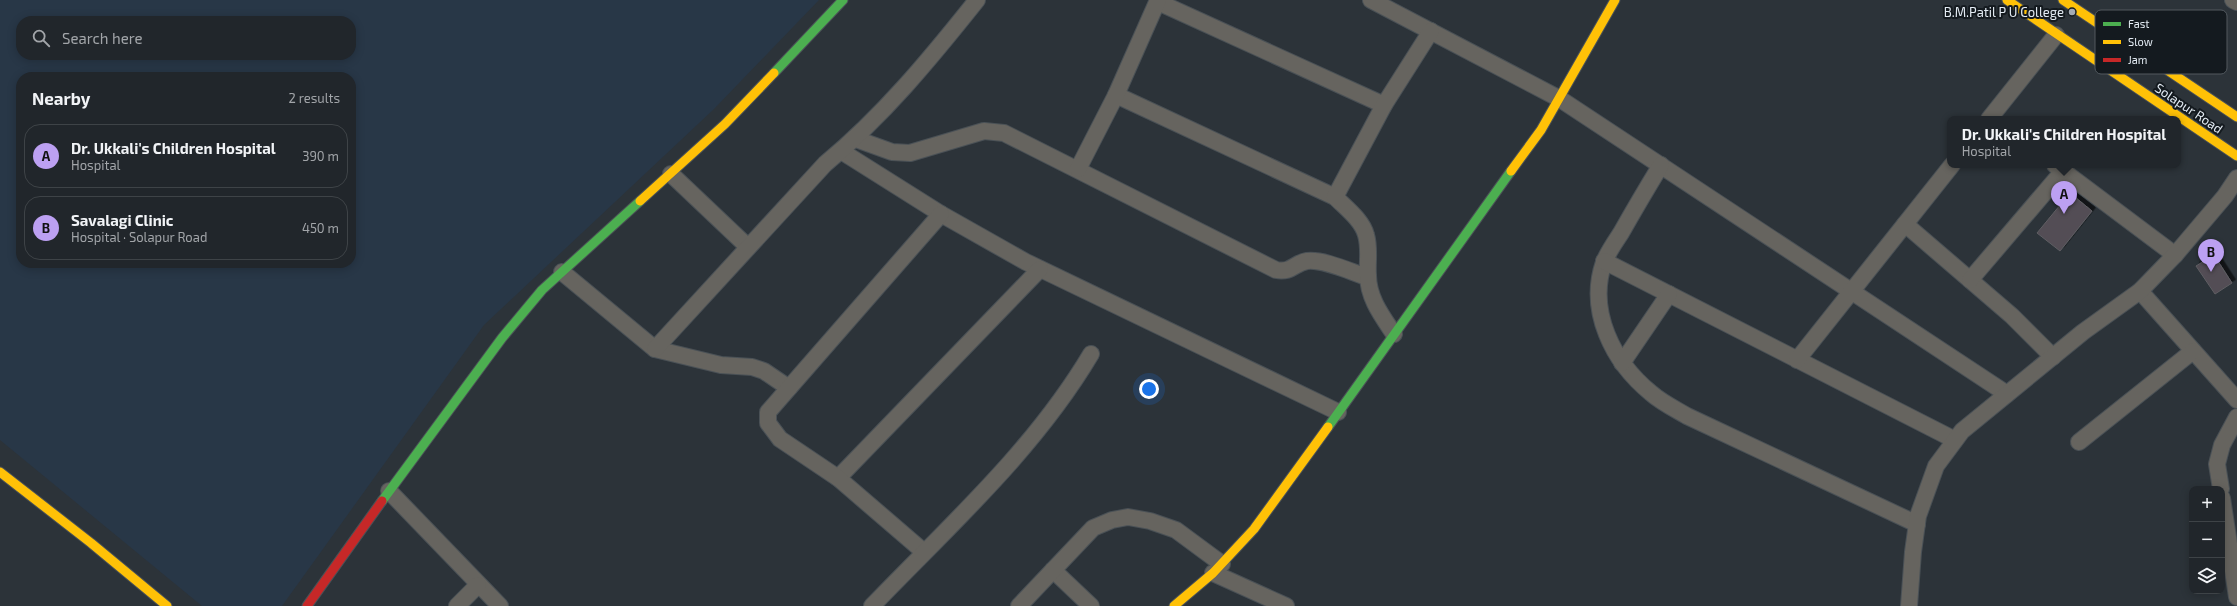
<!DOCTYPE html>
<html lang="en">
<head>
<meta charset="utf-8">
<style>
	body { margin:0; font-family:"Exo 2",sans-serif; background:#2d3237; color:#f1f3f6 }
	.controls { position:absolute; right:12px; bottom:12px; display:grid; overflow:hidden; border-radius:8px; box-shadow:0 2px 10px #0003 }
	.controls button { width:36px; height:36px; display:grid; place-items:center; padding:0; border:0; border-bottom:1px solid #3e4347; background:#21262b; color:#f1f3f6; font:20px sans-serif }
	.you { position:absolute; left:1149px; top:389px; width:14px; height:14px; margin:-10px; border:3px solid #fff; border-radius:50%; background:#1a73e8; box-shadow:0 0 0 6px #1a73e833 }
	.badge { display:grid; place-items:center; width:26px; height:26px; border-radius:50%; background:#bca0f2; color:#111; font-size:13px; font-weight:700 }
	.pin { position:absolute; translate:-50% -33px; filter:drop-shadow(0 1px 2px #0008) }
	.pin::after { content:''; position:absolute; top:21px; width:14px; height:12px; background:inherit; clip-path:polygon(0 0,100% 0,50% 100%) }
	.popup { position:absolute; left:1947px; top:116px; width:234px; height:52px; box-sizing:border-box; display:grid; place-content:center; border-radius:8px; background:#21262b; filter:drop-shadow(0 1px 3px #0005); font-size:13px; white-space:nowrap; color:#a2a5a9 }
	.popup b { font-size:15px; color:#f1f3f6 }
	.popup::after { content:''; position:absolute; left:50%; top:100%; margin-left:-8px; border:8px solid transparent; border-top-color:#21262b }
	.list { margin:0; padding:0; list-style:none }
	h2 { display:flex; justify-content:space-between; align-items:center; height:52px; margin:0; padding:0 16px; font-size:17px }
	h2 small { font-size:13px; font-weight:400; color:#a2a5a9 }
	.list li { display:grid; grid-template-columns:26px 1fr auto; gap:12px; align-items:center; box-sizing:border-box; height:64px; margin:0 8px 8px; padding:0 8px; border:1px solid #3e4347; border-radius:16px }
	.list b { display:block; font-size:15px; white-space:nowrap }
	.list p { margin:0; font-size:13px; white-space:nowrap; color:#a2a5a9 }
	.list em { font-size:13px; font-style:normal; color:#a2a5a9 }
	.icon { flex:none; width:22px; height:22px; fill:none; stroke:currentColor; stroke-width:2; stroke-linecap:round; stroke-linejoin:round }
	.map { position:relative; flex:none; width:2237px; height:606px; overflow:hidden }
	.search { position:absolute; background:#21262b; box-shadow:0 2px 10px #0003; left:16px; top:16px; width:340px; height:44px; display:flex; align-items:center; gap:10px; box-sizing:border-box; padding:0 14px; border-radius:16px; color:#a2a5a9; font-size:15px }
	.panel { position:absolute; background:#21262b; box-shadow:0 2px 10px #0003; left:16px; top:72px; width:340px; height:196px; border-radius:16px }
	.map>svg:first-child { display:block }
	.built { fill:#283747; fill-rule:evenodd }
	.building { fill:#524d54; stroke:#5f5e63; filter:url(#shadow) }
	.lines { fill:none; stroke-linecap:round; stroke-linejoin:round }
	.street-casing { stroke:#4a5156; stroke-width:18 }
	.fast-casing { stroke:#4a5156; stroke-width:11 }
	.slow-casing { stroke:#4a5156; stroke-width:11 }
	.jam-casing { stroke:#4a5156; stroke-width:11 }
	.street { stroke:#66645f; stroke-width:16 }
	.fast { stroke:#4caf50; stroke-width:9 }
	.slow { stroke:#ffc107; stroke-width:9 }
	.jam { stroke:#c62828; stroke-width:9 }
	.poi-dot { fill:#a4abb3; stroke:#141a1f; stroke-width:1.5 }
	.labels { text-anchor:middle; stroke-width:4; stroke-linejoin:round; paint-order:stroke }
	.poi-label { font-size:13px; fill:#e4ecf4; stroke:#141a1f; text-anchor:end }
	.street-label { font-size:13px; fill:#e4ecf4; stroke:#141a1f }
	.key { fill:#141a1f; stroke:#52595f; stroke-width:1 }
	.key-label { font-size:11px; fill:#e4ecf4 }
</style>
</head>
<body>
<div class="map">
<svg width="2237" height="606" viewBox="0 0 2237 606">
	<defs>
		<filter id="shadow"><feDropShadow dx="3.5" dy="-3.5" stdDeviation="0" flood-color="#0009"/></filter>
	</defs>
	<rect width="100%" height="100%" fill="#2c3339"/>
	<path class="built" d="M0 0H819L714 109 484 325 282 606H202L0 440ZM21 21H351V55H21ZM21 77H351V263H21Z"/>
	<g class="building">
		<path d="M2070 193 2092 211 2060 251 2037 233Z"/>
		<path d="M2214 255 2232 283 2215 294 2196 266Z"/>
	</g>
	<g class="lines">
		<defs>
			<g id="street">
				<path d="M1371 0 1560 99 2007 394"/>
				<path d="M2233 0 2237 2"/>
				<path d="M1158 2 1384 105"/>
				<path d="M1116 95 1335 197"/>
				<path d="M1989 119 2056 35"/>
				<path d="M856 139 892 152 910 153 984 131 1004 133 1276 270C1292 273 1294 263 1307 261 1324 259 1351 272 1367 277"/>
				<path d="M841 151 941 214 1026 262 1338 412"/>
				<path d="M1661 165C1647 188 1634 210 1621 233 1615 242 1608 252 1604 262 1587 311 1613 362 1651 393 1661 402 1675 409 1687 416L1917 524"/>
				<path d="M2055 165 2175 255"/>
				<path d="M1078 169 1116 95 1158 0"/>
				<path d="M671 174 748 247"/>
				<path d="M1905 224 2012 316 2053 357"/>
				<path d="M1604 261 1955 440"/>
				<path d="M562 272 655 349 721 365 752 367 764 371 789 388"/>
				<path d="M1970 280 2063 171"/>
				<path d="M2140 291 2237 400"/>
				<path d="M1394 334C1382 316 1368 298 1368 275 1367 262 1370 248 1366 235 1362 220 1346 208 1335 197L1384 105 1431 31"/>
				<path d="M655 349 825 164C883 116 930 59 977 0"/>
				<path d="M1797 360 1952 165"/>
				<path d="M1622 363 1669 294"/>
				<path d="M2079 442 2193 351"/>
				<path d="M838 478 1040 269"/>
				<path d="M2221 489 2217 464 2222 445 2237 417"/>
				<path d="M389 491 500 606"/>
				<path d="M2222 498 2237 597"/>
				<path d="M924 552 838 478 780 439 768 423V412L941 214"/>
				<path d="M1053 570 1091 606"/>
				<path d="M1213 573 1286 606"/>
				<path d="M457 606 478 585"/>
				<path d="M872 606C949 526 1034 450 1091 354"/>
				<path d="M1019 606 1093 528 1112 520 1128 517 1150 521 1176 530 1222 564"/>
				<path d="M1909 606 1913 552 1918 516 1936 466 1962 431 2083 332 2140 291 2175 255 2225 196 2237 178"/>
			</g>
			<g id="fast">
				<path d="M774 73 843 0"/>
				<path d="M1328 427 1511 171"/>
				<path d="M382 501 502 338 542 290 640 201"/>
			</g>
			<g id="slow">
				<path d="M2007 0 2237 156"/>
				<path d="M2063 0 2237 117"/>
				<path d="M1511 171 1541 130 1615 0"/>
				<path d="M640 201 725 124 774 73"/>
				<path d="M0 472 91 543 167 606"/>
				<path d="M1174 606 1213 573 1254 529 1328 427"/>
			</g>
			<path id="jam" d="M307 606 382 501"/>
		</defs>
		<use href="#street" class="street-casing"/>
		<use href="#fast" class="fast-casing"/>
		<use href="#slow" class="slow-casing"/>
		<use href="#jam" class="jam-casing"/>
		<use href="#street" class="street"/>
		<use href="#fast" class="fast"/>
		<use href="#slow" class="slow"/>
		<use href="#jam" class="jam"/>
	</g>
	<circle class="poi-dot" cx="2072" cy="12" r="4"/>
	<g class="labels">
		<g class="poi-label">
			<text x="2064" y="17">B.M.Patil P U College</text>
		</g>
		<g class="street-label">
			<text transform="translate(2189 108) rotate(34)" y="5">Solapur Road</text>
		</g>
	</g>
	<rect x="2095" y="10" width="132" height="64" rx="6" class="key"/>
	<rect x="2103" y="22" width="18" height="4" fill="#4caf50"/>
	<rect x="2103" y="40" width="18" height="4" fill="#ffc107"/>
	<rect x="2103" y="58" width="18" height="4" fill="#c62828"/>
	<g class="key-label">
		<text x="2128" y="28">Fast</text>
		<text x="2128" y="46">Slow</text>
		<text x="2128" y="64">Jam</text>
	</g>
</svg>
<div class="controls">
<button>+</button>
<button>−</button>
<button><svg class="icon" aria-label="layers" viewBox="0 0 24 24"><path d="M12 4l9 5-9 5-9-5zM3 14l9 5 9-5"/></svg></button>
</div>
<div class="you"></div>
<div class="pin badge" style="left:2064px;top:214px">A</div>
<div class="popup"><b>Dr. Ukkali's Children Hospital</b>Hospital</div>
<div class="pin badge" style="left:2211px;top:272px">B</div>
<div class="search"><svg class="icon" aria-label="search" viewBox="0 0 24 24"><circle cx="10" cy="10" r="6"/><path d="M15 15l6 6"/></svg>Search here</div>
<section class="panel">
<h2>Nearby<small>2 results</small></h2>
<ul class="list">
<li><span class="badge">A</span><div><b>Dr. Ukkali's Children Hospital</b><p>Hospital</p></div><em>390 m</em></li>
<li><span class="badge">B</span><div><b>Savalagi Clinic</b><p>Hospital · Solapur Road</p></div><em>450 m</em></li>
</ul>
</section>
</div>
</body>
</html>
